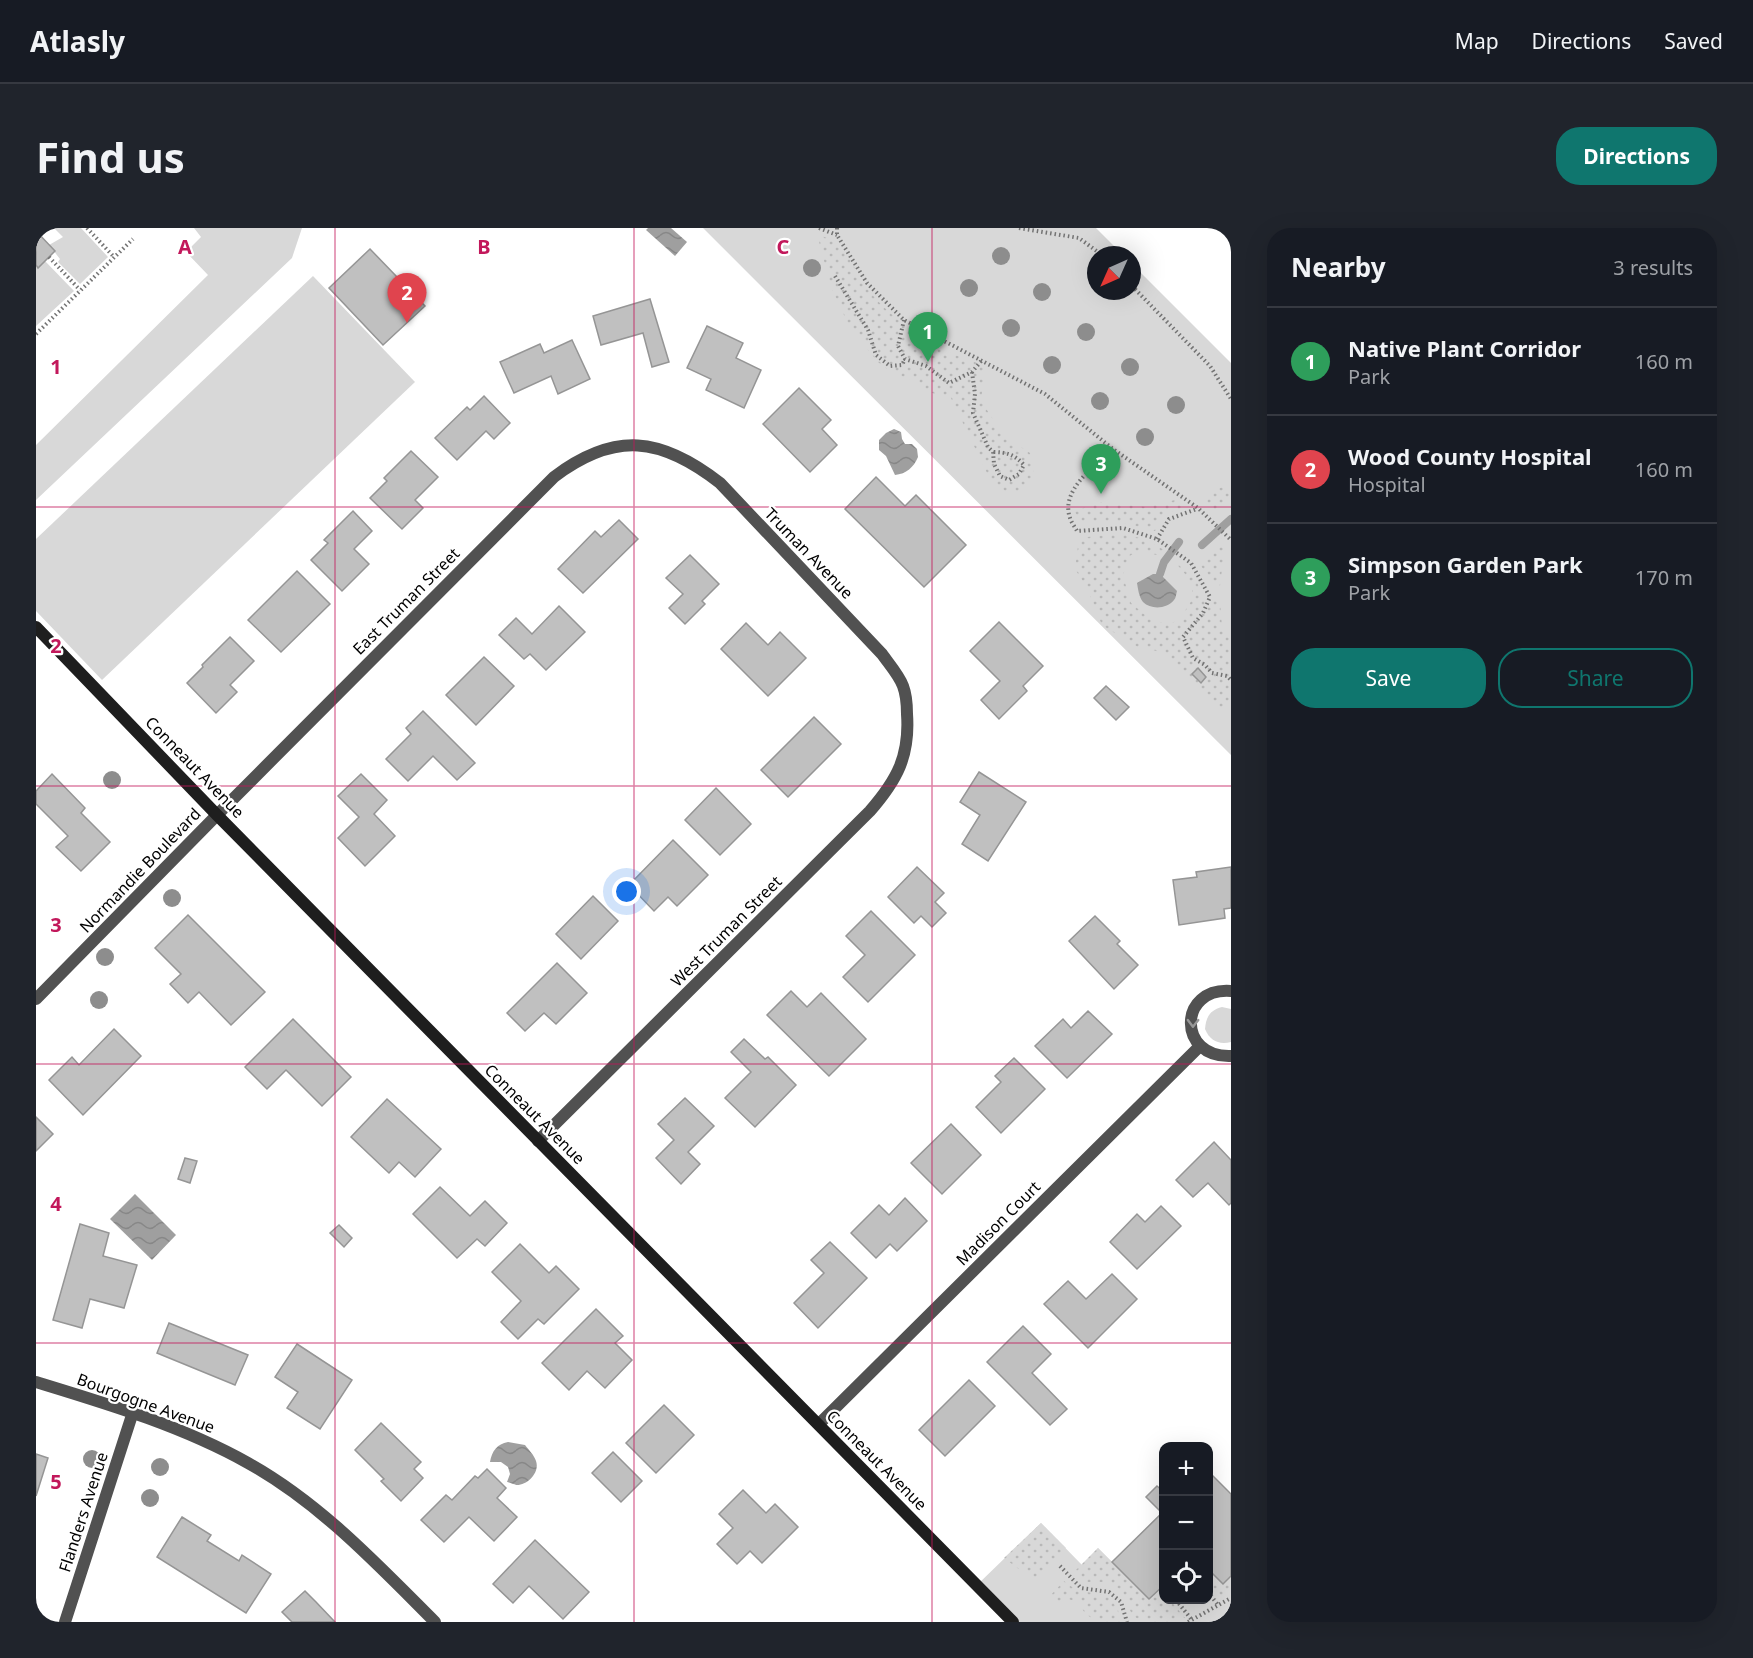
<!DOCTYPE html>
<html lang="en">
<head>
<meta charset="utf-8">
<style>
	body { margin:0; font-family:"Noto Sans",sans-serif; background:#20242c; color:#f1f3f6 }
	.controls { position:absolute; right:18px; bottom:18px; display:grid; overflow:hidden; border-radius:12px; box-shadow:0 6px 24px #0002 }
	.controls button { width:54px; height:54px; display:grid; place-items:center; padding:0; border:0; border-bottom:2px solid #363941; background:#171b24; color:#f1f3f6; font:30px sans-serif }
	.compass { position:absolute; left:1051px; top:18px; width:54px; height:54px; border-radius:50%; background:#171b24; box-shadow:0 6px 24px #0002; rotate:225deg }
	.you { position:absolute; left:591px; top:664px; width:21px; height:21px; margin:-15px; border:4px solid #fff; border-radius:50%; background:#1a73e8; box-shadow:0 0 0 9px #1a73e833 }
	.badge { display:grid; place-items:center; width:39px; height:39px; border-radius:50%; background:#0f766e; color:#fff; font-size:20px; font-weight:700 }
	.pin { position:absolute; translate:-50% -50px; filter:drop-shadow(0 2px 3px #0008) }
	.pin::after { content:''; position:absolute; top:32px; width:21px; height:18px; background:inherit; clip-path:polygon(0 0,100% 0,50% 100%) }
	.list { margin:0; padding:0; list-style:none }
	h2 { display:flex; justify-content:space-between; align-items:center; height:78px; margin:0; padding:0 24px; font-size:26px }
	h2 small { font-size:20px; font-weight:400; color:#9ea1a6 }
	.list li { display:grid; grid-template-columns:39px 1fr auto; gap:18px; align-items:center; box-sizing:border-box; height:108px; padding:0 24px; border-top:2px solid #363941 }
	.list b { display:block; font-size:22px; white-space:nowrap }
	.list p { margin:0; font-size:20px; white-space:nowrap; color:#9ea1a6 }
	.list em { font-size:20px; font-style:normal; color:#9ea1a6 }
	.actions { display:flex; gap:12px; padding:18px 24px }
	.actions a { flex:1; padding:14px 0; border:2px solid #0f766e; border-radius:24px; text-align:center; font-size:21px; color:#0f766e }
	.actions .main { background:#0f766e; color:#fff }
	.icon { flex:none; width:33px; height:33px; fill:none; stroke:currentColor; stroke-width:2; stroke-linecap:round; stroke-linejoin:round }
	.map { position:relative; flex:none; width:1195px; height:1394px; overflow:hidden; border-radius:24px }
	header { display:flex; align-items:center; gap:36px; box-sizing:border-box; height:84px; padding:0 30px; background:#171b24; border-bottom:2px solid #363941 }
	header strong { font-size:28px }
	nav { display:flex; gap:33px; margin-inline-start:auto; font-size:21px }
	.intro { display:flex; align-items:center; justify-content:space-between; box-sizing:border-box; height:144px; padding:0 36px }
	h1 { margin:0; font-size:42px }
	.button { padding:15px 27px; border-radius:24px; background:#0f766e; color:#fff; font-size:21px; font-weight:700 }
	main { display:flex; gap:36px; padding:0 36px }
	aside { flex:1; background:#171b24; border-radius:24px; box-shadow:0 6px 24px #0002 }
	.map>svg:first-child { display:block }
	.green { fill:#d8d8d8 }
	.garden { fill:url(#garden-dots) }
	.water { fill:url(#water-waves) }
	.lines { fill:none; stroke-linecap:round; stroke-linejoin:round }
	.stream { stroke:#9f9f9f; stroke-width:8 }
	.building { fill:#c0c0c0; stroke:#959595; stroke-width:1.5 }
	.path { stroke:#737373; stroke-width:4; stroke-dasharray:1.5 3; stroke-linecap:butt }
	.street { stroke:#515151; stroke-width:12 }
	.secondary { stroke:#1e1e1e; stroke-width:12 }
	.tree { fill:#8d8d8d }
	.oneway { stroke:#979797 }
	.grid { fill:none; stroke:#c2185b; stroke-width:1.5; stroke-opacity:0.55 }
	.labels { text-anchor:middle; stroke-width:4.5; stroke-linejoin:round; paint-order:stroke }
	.street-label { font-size:16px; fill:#000; stroke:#fff }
	.grid-label { font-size:20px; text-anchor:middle; font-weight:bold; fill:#c2185b; stroke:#fff; stroke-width:4.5; stroke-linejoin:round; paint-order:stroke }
</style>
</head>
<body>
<header>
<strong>Atlasly</strong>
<nav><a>Map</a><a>Directions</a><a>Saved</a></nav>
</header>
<div class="intro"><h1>Find us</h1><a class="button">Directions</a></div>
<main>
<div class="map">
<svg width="1195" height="1394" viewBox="0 0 1195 1394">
	<defs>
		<pattern id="garden-dots" width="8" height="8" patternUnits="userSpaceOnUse" patternTransform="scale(1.5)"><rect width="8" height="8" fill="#d8d8d8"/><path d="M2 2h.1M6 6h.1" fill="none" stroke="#b8b8b8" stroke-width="1.8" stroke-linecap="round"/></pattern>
		<pattern id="water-waves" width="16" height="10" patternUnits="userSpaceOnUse" patternTransform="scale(1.5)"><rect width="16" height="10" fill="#9f9f9f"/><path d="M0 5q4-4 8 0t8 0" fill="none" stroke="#878787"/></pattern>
	</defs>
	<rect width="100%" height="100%" fill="#fff"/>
	<g class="green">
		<path d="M18 0H45L72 29 44 56 22 34 24 31 13 17 27 9Z"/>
		<path d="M158 0H266L256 30 0 272V217L172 47 150 24 165 9Z"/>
		<path d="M667 0H1060L1087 27H1060V63H1096V36L1195 135V527Z"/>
		<path d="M9 33 38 63 0 98V37L2 39Z"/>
		<path d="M277 48 379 154 66 452 0 383V311Z"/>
		<path d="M1186 779 1195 781V814C1183 817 1174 813 1169 801 1170 789 1174 782 1186 779Z"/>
		<path d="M1173 1244 1195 1266V1394H977L941 1357 1005 1295 1046 1337 1062 1320 1076 1334 1127 1283 1128 1372H1172Z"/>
	</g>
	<g class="garden">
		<path d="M781 6C787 9 797 11 802 16 813 26 821 47 830 59 857 95 905 126 949 137L945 173 968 208 994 225 999 251 985 263H969L953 249 914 168H904L889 162 878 153 855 144 842 134 814 100 795 59Z"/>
		<path d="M1189 258H1195V268L1182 280 1180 289 1165 272 1174 264Z"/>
		<path d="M1139 272 1147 279 1128 287 1119 303 1088 295H1046L1038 283 1065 274 1110 279Z"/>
		<path d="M1078 306C1101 307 1112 312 1131 324L1124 328 1103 322 1092 329 1087 348 1095 375 1115 392 1133 396 1143 392 1156 372V357L1150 347 1139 334 1141 329 1156 343 1167 368 1184 374 1186 399 1195 413V476L1188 483 1130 426 1117 422 1103 420 1066 397 1051 360 1039 341 1043 310Z"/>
		<path d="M1185 310 1189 316 1183 366 1172 346 1163 336 1175 330Z"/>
		<path d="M1005 1295 1030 1320 999 1353 968 1330Z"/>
		<path d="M1062 1320 1113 1371 1127 1357 1128 1372H1134L1149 1390H1139L1134 1394C1098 1394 1097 1394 1086 1362L1066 1354H1049L1040 1342Z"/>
		<path d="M1172 1341 1187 1356 1195 1348V1363L1193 1367 1181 1371 1173 1360Z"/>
		<path d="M1028 1353 1040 1362 1073 1368 1082 1382 1084 1394C1063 1394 1052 1394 1042 1374L1032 1371 1021 1377 1013 1369Z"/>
	</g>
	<g class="water">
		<path d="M612 0H635L651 14 639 28 610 2Z"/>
		<path d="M858 201 865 204 866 211 869 216H876L881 221 882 229C878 239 870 246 859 247L850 228 843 222V212L850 205Z"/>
		<path d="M1117 346H1124L1141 363C1140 366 1140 370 1138 372 1131 381 1115 382 1107 374 1103 369 1102 361 1101 355Z"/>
		<path d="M99 966 140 1007 116 1032 74 991Z"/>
		<path d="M472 1214 489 1217C493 1222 498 1227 500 1233 504 1244 492 1257 481 1257 480 1257 473 1254 471 1254L474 1246 472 1239 465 1234H454C456 1223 461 1216 472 1214Z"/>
	</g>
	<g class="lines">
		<g class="stream">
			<path d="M1166 317 1195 291"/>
			<path d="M1124 346 1128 334 1143 314"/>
		</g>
	</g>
	<g class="building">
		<path d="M0 3 19 23 2 40 0 37Z"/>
		<path d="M334 21 389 78 347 117 293 60Z"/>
		<path d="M614 71 633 134 616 139 607 105 565 117 557 88Z"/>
		<path d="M671 98 707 115 700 130 725 142 708 180 670 162 675 151 651 140Z"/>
		<path d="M536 112 554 151 522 166 515 148 478 165 464 134 504 116 508 125Z"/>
		<path d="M763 160 795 192 786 201 801 217 774 244 727 196Z"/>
		<path d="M448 168 474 195 458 211 450 203 421 232 399 210 431 179 434 182Z"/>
		<path d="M375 223 402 249 379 272 387 280 366 301 334 270 351 253 348 250Z"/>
		<path d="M840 249 869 278 880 267 930 317 888 359 809 281Z"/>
		<path d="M317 283 336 303 318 321 333 336 306 363 275 332 292 315 288 312Z"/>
		<path d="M583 292 602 311 547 365 522 341 559 303 565 309Z"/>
		<path d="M654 327 683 356 666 373 669 376 649 396 633 380 647 366 630 350Z"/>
		<path d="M261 343 294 376 245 424 212 392Z"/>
		<path d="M523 378 549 404 510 442 494 426 488 431 463 407 480 390 496 406Z"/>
		<path d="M963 394 1007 438 987 458 991 463 963 491 945 472 964 453 934 423Z"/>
		<path d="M710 395 732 417 744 404 770 430 732 468 685 421Z"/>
		<path d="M194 409 218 433 194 457 201 464 180 485 151 455 167 439 166 437Z"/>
		<path d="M448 429 478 458 440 497 410 467Z"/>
		<path d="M1162 440 1170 449 1165 455 1156 446Z"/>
		<path d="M1070 458 1093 479 1080 492 1058 470Z"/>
		<path d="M387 483 439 535 421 552 397 528 372 553 350 531 375 506 370 500Z"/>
		<path d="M778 489 805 516 752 569 725 542Z"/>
		<path d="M943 544 990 574 952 633 926 616 944 587 924 574Z"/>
		<path d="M16 546 49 580 45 585 74 614 45 643 20 619 32 608 0 576V563Z"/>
		<path d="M325 546 351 572 338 586 359 608 329 638 302 610 323 589 302 568Z"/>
		<path d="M680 560 715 596 684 627 649 592Z"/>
		<path d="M637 612 672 647 641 678 632 669 618 683 593 657Z"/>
		<path d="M881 639 908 665 899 674 910 685 896 699 885 688 878 695 852 669Z"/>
		<path d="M1195 639V680L1188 681 1189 690 1143 697 1137 652 1161 649 1160 644Z"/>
		<path d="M557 668 582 693 545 731 520 706Z"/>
		<path d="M835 683 879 727 832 774 807 749 829 727 810 708Z"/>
		<path d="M152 687 229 764 195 797 163 764 152 775 134 756 145 746 119 720Z"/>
		<path d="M1059 688 1084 713 1081 716 1102 737 1078 761 1033 713Z"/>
		<path d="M521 735 551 765 520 796 508 785 489 803 471 785Z"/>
		<path d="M755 763 771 779 785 765 830 811 793 848 731 787Z"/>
		<path d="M1052 783 1076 806 1031 850 999 818 1027 791 1035 800Z"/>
		<path d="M257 791 315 849 286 878 250 842 231 861 209 839Z"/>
		<path d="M78 801 105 828 47 887 13 852 36 829 43 837Z"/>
		<path d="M708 811 729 831 732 829 760 857 719 899 689 870 715 844 695 824Z"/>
		<path d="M978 830 1009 861 965 905 940 879 965 854 959 848Z"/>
		<path d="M649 870 678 898 652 924 664 936 645 956 620 930 638 912 622 896Z"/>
		<path d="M351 871 405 921 379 949 363 934 353 945 315 909Z"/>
		<path d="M0 889 17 906 0 923Z"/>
		<path d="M915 896 945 927 906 966 875 935Z"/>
		<path d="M1178 914 1195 932V975L1193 977 1172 955 1157 969 1140 952Z"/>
		<path d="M149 930 161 933 154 955 142 951Z"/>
		<path d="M404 959 434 988 449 973 471 995 449 1018 441 1011 421 1030 377 986Z"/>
		<path d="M869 970 891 993 861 1023 854 1016 840 1030 815 1005 843 977 853 987Z"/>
		<path d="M1125 978 1145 998 1101 1041 1074 1014 1101 986 1109 994Z"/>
		<path d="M44 996 73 1005 67 1028 101 1037 88 1080 54 1071 46 1100 17 1092Z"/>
		<path d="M303 997 316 1010 308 1019 294 1005Z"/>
		<path d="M794 1014 831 1050 782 1100 758 1075 788 1045 775 1032Z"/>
		<path d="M484 1016 513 1045 520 1038 543 1061 508 1096 502 1091 482 1111 465 1094 485 1073 456 1044Z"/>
		<path d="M1076 1046 1101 1071 1052 1120 1008 1076 1032 1053 1050 1071Z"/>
		<path d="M560 1081 587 1108 579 1115 596 1132 569 1160 551 1143 533 1162 506 1135Z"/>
		<path d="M133 1095 212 1127 199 1157 121 1125Z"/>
		<path d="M987 1098 1015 1126 996 1145 1031 1181 1014 1197 951 1134Z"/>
		<path d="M261 1116 316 1152 284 1201 251 1180 262 1164 239 1149Z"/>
		<path d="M933 1152 959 1178 909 1228 883 1202Z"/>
		<path d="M628 1177 658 1207 620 1245 590 1215Z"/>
		<path d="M345 1195 385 1234 378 1241 387 1250 365 1273 345 1253 348 1251 319 1222Z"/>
		<path d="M577 1224 606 1253 585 1274 556 1245Z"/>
		<path d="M0 1226 12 1230 0 1268Z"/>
		<path d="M451 1241 470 1260 461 1270 481 1289 458 1313 433 1289 408 1314 385 1292 410 1267 416 1272 439 1248 442 1250Z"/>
		<path d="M1173 1244 1195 1266V1348L1187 1356 1172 1341Z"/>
		<path d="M1121 1258 1128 1264V1283L1126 1285 1110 1269Z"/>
		<path d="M707 1262 730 1285 739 1276 762 1299 726 1335 714 1323 701 1336 681 1316 697 1300 683 1286Z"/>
		<path d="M1128 1283V1357L1113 1371 1076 1334Z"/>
		<path d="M146 1289 175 1307 171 1313 203 1333 206 1327 235 1346 210 1385 121 1329Z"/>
		<path d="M499 1312 553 1364 527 1391 493 1358 477 1375 457 1356Z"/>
		<path d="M269 1363 280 1374 299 1394H256L246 1384Z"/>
	</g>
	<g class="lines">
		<g class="path">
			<path d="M51 0 78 29"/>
			<path d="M783 0 801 7"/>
			<path d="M801 0V7L831 55 868 92 1009 166 1077 221 1162 280 1195 312"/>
			<path d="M983 0 1043 10 1066 27"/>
			<path d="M13 29 44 62"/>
			<path d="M799 48 832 102 840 127 854 138 866 137 869 131"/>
			<path d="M1096 58 1174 138 1195 171"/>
			<path d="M868 92 862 118 869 131 890 138 913 155 936 144 946 132"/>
			<path d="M0 106 97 11"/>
			<path d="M936 144 939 166 937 185 952 219 957 224 958 236 964 248 973 252 983 246 988 237C979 227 971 224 957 224"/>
			<path d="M1077 221C1059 238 1024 262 1034 290 1035 294 1039 299 1041 303L1087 300 1121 311 1155 335 1174 369 1167 385 1147 409 1157 430 1169 437 1176 445 1191 448 1195 452"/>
			<path d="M1121 311 1133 291 1161 281"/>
			<path d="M1024 1338 1045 1360 1073 1364 1085 1374 1091 1394"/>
			<path d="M1172 1364 1182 1377"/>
			<path d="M1140 1372 1156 1392"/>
			<path d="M1152 1394 1195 1370"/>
		</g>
		<g class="street">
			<path d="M1195 763C1142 759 1141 830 1195 828"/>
			<path d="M0 771 181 587 518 249C579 203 625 209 684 255L846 426C853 436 863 447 867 458 870 466 871 477 871 486 874 528 861 552 834 583L502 913"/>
			<path d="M0 1154C72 1176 146 1198 212 1235 284 1275 341 1336 399 1394"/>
			<path d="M783 1196 1164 818"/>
			<path d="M29 1394 97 1184"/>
		</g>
		<path class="secondary" d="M0 399 181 587 977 1394"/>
	</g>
	<g class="tree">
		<circle cx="965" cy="28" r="9"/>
		<circle cx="776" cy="40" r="9"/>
		<circle cx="933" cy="60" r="9"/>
		<circle cx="1006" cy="64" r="9"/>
		<circle cx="975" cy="100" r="9"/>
		<circle cx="1050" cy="104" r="9"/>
		<circle cx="1016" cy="137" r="9"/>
		<circle cx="1094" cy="139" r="9"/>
		<circle cx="1064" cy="173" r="9"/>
		<circle cx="1140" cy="177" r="9"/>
		<circle cx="1109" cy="209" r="9"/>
		<circle cx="76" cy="552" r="9"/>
		<circle cx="136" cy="670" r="9"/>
		<circle cx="69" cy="729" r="9"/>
		<circle cx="63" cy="772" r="9"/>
		<circle cx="56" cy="1231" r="9"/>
		<circle cx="124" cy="1239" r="9"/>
		<circle cx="114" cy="1270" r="9"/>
	</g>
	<defs><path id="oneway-chevron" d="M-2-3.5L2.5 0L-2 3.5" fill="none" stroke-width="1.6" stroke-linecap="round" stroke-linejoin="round" transform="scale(1.5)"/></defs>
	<use class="oneway" href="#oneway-chevron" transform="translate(1157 795) rotate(91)"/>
	<path class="grid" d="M299 0V1394M598 0V1394M896 0V1394M0 279H1195M0 558H1195M0 836H1195M0 1115H1195"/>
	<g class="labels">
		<g class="street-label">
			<text transform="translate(773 325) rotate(46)" y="6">Truman Avenue</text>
			<text transform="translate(370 373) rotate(-45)" y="6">East Truman Street</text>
			<text transform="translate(159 539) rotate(46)" y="6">Conneaut Avenue</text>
			<text transform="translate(104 642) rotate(-46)" y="6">Normandie Boulevard</text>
			<text transform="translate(690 703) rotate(-45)" y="6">West Truman Street</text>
			<text transform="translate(499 886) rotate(45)" y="6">Conneaut Avenue</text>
			<text transform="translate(962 995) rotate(-45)" y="6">Madison Court</text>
			<text transform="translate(110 1175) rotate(20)" y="6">Bourgogne Avenue</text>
			<text transform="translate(841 1232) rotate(45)" y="6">Conneaut Avenue</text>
			<text transform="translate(47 1284) rotate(-72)" y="6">Flanders Avenue</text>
		</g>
	</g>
	<g class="grid-label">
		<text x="149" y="26">A</text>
		<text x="448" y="26">B</text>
		<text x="747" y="26">C</text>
		<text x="20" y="146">1</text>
		<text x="20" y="425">2</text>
		<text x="20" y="704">3</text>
		<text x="20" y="983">4</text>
		<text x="20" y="1261">5</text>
	</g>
</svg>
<div class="controls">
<button>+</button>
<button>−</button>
<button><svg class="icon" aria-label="locate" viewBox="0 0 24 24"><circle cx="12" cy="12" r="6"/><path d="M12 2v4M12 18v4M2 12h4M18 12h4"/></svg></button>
</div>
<svg class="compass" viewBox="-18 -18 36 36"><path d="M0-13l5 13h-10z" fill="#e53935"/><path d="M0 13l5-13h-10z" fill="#9ea1a6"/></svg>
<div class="you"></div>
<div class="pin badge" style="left:892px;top:134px;background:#2e9e5b">1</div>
<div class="pin badge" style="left:371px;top:95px;background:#e0444e">2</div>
<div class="pin badge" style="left:1065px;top:266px;background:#2e9e5b">3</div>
</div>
<aside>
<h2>Nearby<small>3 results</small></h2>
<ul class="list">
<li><span class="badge" style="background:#2e9e5b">1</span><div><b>Native Plant Corridor</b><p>Park</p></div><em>160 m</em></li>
<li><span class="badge" style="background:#e0444e">2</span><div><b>Wood County Hospital</b><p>Hospital</p></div><em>160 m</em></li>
<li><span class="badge" style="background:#2e9e5b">3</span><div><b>Simpson Garden Park</b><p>Park</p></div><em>170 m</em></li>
</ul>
<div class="actions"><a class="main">Save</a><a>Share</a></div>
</aside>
</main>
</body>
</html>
